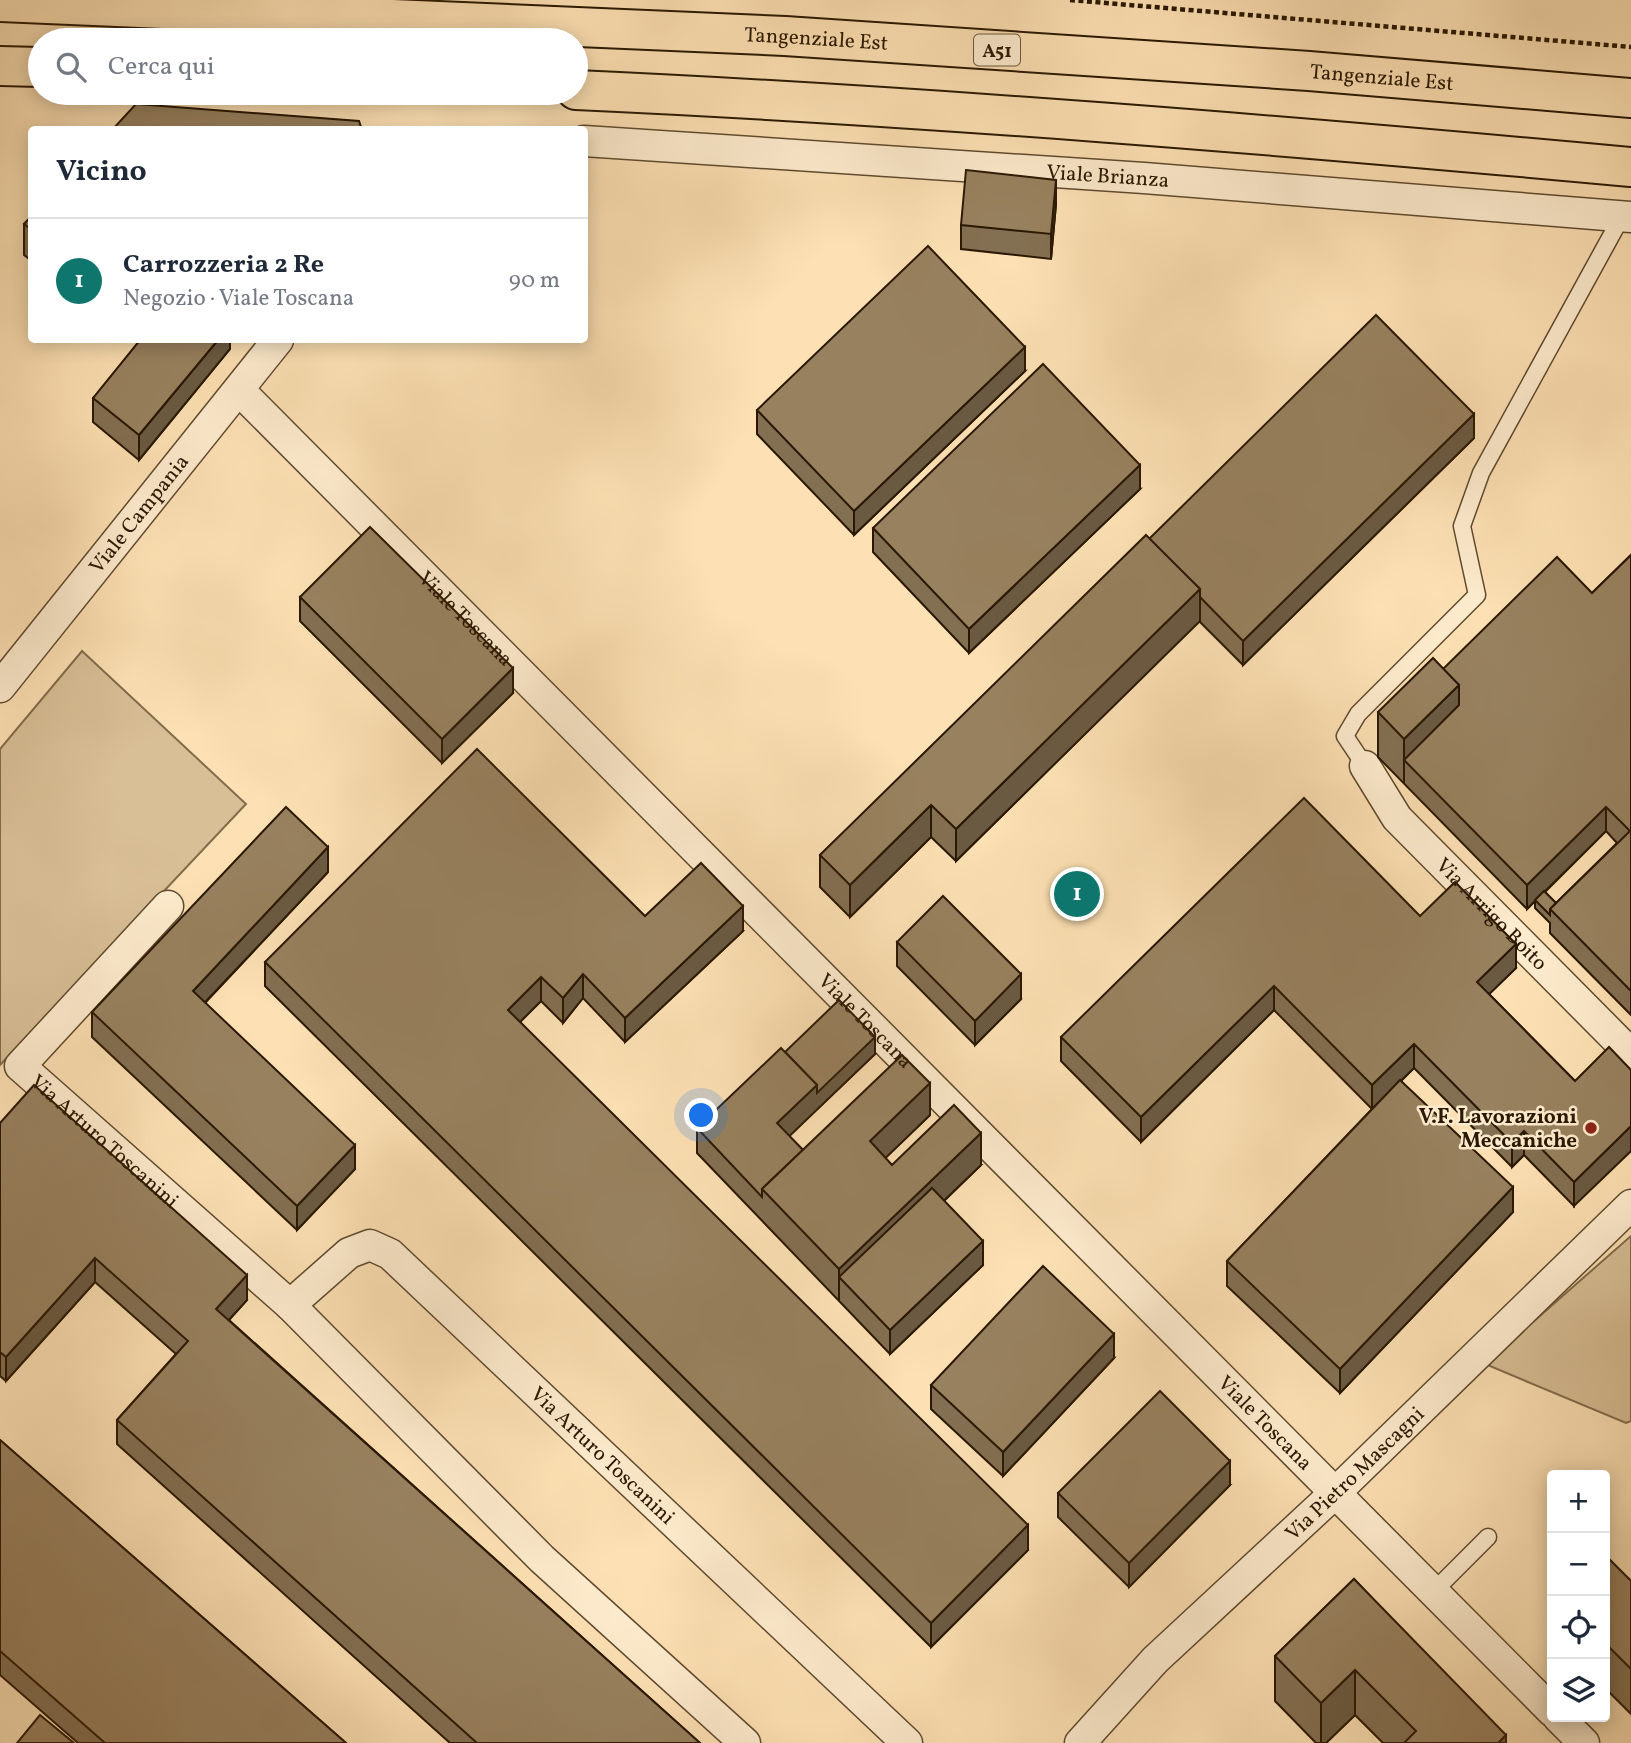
<!DOCTYPE html>
<html lang="it">
<head>
<meta charset="utf-8">
<style>
	body { margin:0; font-family:Vollkorn,serif; background:#f6f6f7; color:#1f2937 }
	.controls { position:absolute; right:21px; bottom:21px; display:grid; overflow:hidden; border-radius:7px; box-shadow:0 4px 18px #0003 }
	.controls button { width:63px; height:63px; display:grid; place-items:center; padding:0; border:0; border-bottom:2px solid #e0e1e3; background:#fff; color:#1f2937; font:35px sans-serif }
	.you { position:absolute; left:702px; top:1116px; width:24px; height:24px; margin:-18px; border:5px solid #fff; border-radius:50%; background:#1a73e8; box-shadow:0 0 0 10px #1a73e833 }
	.badge { display:grid; place-items:center; width:46px; height:46px; border-radius:50%; background:#0f766e; color:#fff; font-size:23px; font-weight:700 }
	.pin { position:absolute; translate:-50% -50%; border:4px solid #fff; box-shadow:0 2px 7px #0006 }
	.list { margin:0; padding:0; list-style:none }
	h2 { display:flex; justify-content:space-between; align-items:center; height:91px; margin:0; padding:0 28px; font-size:30px }
	h2 small { font-size:23px; font-weight:400; color:#747a83 }
	.list li { display:grid; grid-template-columns:46px 1fr auto; gap:21px; align-items:center; box-sizing:border-box; height:126px; padding:0 28px; border-top:2px solid #e0e1e3 }
	.list b { display:block; font-size:26px; white-space:nowrap }
	.list p { margin:0; font-size:23px; white-space:nowrap; color:#747a83 }
	.list em { font-size:23px; font-style:normal; color:#747a83 }
	.icon { flex:none; width:38px; height:38px; fill:none; stroke:currentColor; stroke-width:2; stroke-linecap:round; stroke-linejoin:round }
	.map { position:relative; flex:none; width:1631px; height:1743px; overflow:hidden }
	.search { position:absolute; background:#fff; box-shadow:0 4px 18px #0003; left:28px; top:28px; width:560px; height:77px; display:flex; align-items:center; gap:18px; box-sizing:border-box; padding:0 24px; border-radius:38px; color:#747a83; font-size:26px }
	.panel { position:absolute; background:#fff; box-shadow:0 4px 18px #0003; left:28px; top:126px; width:560px; height:217px; border-radius:7px }
	.map>svg:first-child { display:block }
	.green { fill:#d9bf96; stroke:#826c4c; stroke-width:2 }
	.lines { fill:none; stroke-linecap:round; stroke-linejoin:round }
	.lane-casing { stroke:#5f4a2e; stroke-width:19 }
	.street-casing { stroke:#5f4a2e; stroke-width:33 }
	.highway-casing { stroke:#2a1802; stroke-width:42 }
	.path { stroke:#2a1802; stroke-width:4.5; stroke-dasharray:5 3.5; stroke-linecap:butt }
	.lane { stroke:#feecce; stroke-width:16 }
	.street { stroke:#feecce; stroke-width:30 }
	.highway { stroke:#fde1b4; stroke-width:38 }
	.wall { fill:#836f52; stroke:#2a1802; stroke-width:2; fill-rule:evenodd }
	.shaded-wall { fill:#6a5a42; stroke:#2a1802; stroke-width:2 }
	.building { fill:#98815f; stroke:#2a1802; stroke-width:2 }
	.poi-dot { fill:#8f2418; stroke:#feecce; stroke-width:2.5 }
	.labels { text-anchor:middle; stroke-width:5; stroke-linejoin:round; paint-order:stroke }
	.shield { fill:#feecce; stroke:#6a583f; stroke-width:2 }
	.shield-label { font-size:19px; font-weight:bold; fill:#2a1802 }
	.street-label { font-size:21px; fill:#2a1802; stroke:#feecce }
	.poi-label { font-size:21px; font-weight:bold; fill:#2a1802; stroke:#feecce; text-anchor:end }
</style>
</head>
<body>
<div class="map">
<svg width="1631" height="1743" viewBox="0 0 1631 1743">
	<rect width="100%" height="100%" fill="#fde1b4"/>
	<filter id="stains"><feTurbulence type="fractalNoise" baseFrequency=".00286" numOctaves="4"/><feColorMatrix values="0 0 0 0 .2 0 0 0 0 .09 0 0 0 0 .02 0 0 0 .5 -.17"/></filter>
	<radialGradient id="worn" r=".72"><stop offset=".6" stop-color="#630" stop-opacity="0"/><stop offset="1" stop-color="#630" stop-opacity=".3"/></radialGradient>
	<g class="green">
		<path d="M82 651 246 804 0 1065V749Z"/>
		<path d="M1631 1236V1421L1626 1423 1485 1364Z"/>
	</g>
	<g class="lines">
		<defs>
			<g id="lane">
				<path d="M1365 766 1345 736 1358 714 1477 595 1462 526 1481 473 1622 216"/>
				<path d="M1434 1591 1488 1537"/>
			</g>
			<g id="street">
				<path id="s1" d="M584 141 1144 178 1631 217"/>
				<path id="s2" d="M239 390 1552 1711"/>
				<path id="s3" d="M0 687 278 340"/>
				<path id="s4" d="M1365 766 1397 818 1631 1054"/>
				<path id="s5" d="M168 906 20 1066 290 1305 542 1559 745 1743"/>
				<path id="s6" d="M290 1305 349 1253 370 1245 390 1254 907 1743"/>
				<path d="M1558 1717 1584 1743"/>
				<path id="s7" d="M1080 1743 1155 1660 1336 1492 1631 1205"/>
			</g>
			<g id="highway">
				<path id="s8" d="M0 2 785 36 1309 71 1631 98"/>
				<path d="M0 66 40 67"/>
				<path d="M576 90C928 106 1280 135 1631 167"/>
			</g>
		</defs>
		<use href="#lane" class="lane-casing"/>
		<use href="#street" class="street-casing"/>
		<use href="#highway" class="highway-casing"/>
		<path class="path" d="M1070 0 1631 47"/>
		<use href="#lane" class="lane"/>
		<use href="#street" class="street"/>
		<use href="#highway" class="highway"/>
	</g>
	<g class="wall">
		<path d="M1056 204 1051 259 961 249V225Z"/>
		<path d="M32 216V261L24 255V224Z"/>
		<path d="M230 340V349L139 460 93 422V398Z"/>
		<path d="M1025 371 854 535 757 434V410Z"/>
		<path d="M1474 438 1243 665 1199 621 956 861 931 837 850 917 820 887V855L1149 539Z"/>
		<path d="M1140 489 969 653 873 552V528Z"/>
		<path d="M1631 555V1015L1550 933V923L1535 908V901L1527 909 1378 757V712L1443 669 1592 593ZM1606 831 1617 843 1556 903 1545 892Z"/>
		<path d="M300 597 513 693 442 763 300 621Z"/>
		<path d="M328 872 205 1003 355 1169 297 1230 92 1037V1012Z"/>
		<path d="M645 916 743 931 625 1042 583 998 563 1023 541 1001 520 1022 1028 1550 931 1647 265 986V962Z"/>
		<path d="M1420 916 1516 968 1489 994 1575 1081 1574 1206 1524 1155 1512 1167 1414 1068 1401 1081 1513 1212 1340 1393 1227 1286V1261L1372 1109 1274 1010 1141 1142 1061 1061V1037Z"/>
		<path d="M897 942 1021 999 975 1045 897 966Z"/>
		<path d="M785 1052 875 1054 789 1136 803 1150 930 1115 885 1158 892 1165H981L944 1201 983 1265 890 1354 697 1153V1128Z"/>
		<path d="M0 1123 247 1300 229 1320 700 1743H450L117 1444V1420L176 1354 95 1282 6 1381 0 1376Z"/>
		<path d="M1114 1358 1003 1476 931 1409V1385Z"/>
		<path d="M0 1440 346 1743H78L0 1675Z"/>
		<path d="M1230 1485 1129 1587 1058 1517V1493Z"/>
		<path d="M1605 1555 1631 1581V1714L1605 1688Z"/>
		<path d="M1354 1579 1506 1743H1383L1355 1715 1326 1743H1316L1275 1701V1656Z"/>
	</g>
	<g class="shaded-wall">
		<path d="M1056 180V204L1051 259V234Z"/>
		<path d="M218 340H230V349L139 460V435Z"/>
		<path d="M1025 347V371L854 535V511Z"/>
		<path d="M1474 414V438L1243 665V641Z"/>
		<path d="M1140 465V489L969 653V629Z"/>
		<path d="M1200 589V621L956 861V829Z"/>
		<path d="M513 668V693L442 763V739Z"/>
		<path d="M1459 685V730L1404 760V784V739Z"/>
		<path d="M931 805V837L850 917V885Z"/>
		<path d="M1606 807V831L1527 909V885Z"/>
		<path d="M328 847V872L193 1015V991Z"/>
		<path d="M743 906V931L625 1042V1018Z"/>
		<path d="M1516 944V968L1477 1006V982Z"/>
		<path d="M583 974V998L563 1023V998Z"/>
		<path d="M1021 974V999L975 1045V1021Z"/>
		<path d="M541 977V1001L508 1034V1010Z"/>
		<path d="M1274 986V1010L1141 1142V1117Z"/>
		<path d="M875 1037V1054L777 1148V1123L817 1085Z"/>
		<path d="M1414 1044V1068L1372 1109V1085Z"/>
		<path d="M930 1083V1115L870 1173V1141Z"/>
		<path d="M1631 1126V1151L1574 1206V1182Z"/>
		<path d="M1524 1131V1155L1512 1167V1143Z"/>
		<path d="M981 1133V1165L852 1289 839 1277V1301V1269Z"/>
		<path d="M355 1145V1169L297 1230V1206Z"/>
		<path d="M1513 1187V1212L1340 1393V1369Z"/>
		<path d="M983 1241V1265L890 1354V1330Z"/>
		<path d="M95 1258V1282L6 1381V1357Z"/>
		<path d="M247 1275V1300L216 1334V1309Z"/>
		<path d="M1114 1334V1358L1003 1476V1452Z"/>
		<path d="M1230 1461V1485L1129 1587V1563Z"/>
		<path d="M1028 1525V1550L931 1647V1623Z"/>
		<path d="M1355 1670V1715L1326 1743H1321V1703Z"/>
		<path d="M1506 1735V1743H1498Z"/>
	</g>
	<g class="building">
		<path d="M136 104 359 121 362 130H112Z"/>
		<path d="M966 170 1056 180 1051 234 961 225Z"/>
		<path d="M32 216V230L24 224Z"/>
		<path d="M928 246 1025 347 854 511 757 410Z"/>
		<path d="M1376 315 1474 414 1243 641 1200 597V589L1149 539Z"/>
		<path d="M140 340H218L139 435 93 398Z"/>
		<path d="M1043 364 1140 465 969 629 873 528Z"/>
		<path d="M370 527 513 668 442 739 300 597Z"/>
		<path d="M1146 535 1200 589 956 829 931 805 850 885 820 855Z"/>
		<path d="M1631 555V991L1550 909 1630 831 1606 807 1527 885 1404 760 1459 705V685L1443 669 1557 557 1592 593Z"/>
		<path d="M1433 658 1459 685 1404 739 1378 712Z"/>
		<path d="M477 749 645 916 701 863 743 906 625 1018 583 974 563 998 541 977 508 1010 1028 1525 931 1623 265 962Z"/>
		<path d="M1304 798 1420 916 1455 882 1516 944 1477 982 1575 1081 1609 1047 1631 1070V1126L1574 1182 1524 1131 1512 1143 1414 1044 1372 1085 1274 986 1141 1117 1061 1037Z"/>
		<path d="M286 807 328 847 193 991 355 1145 297 1206 92 1012Z"/>
		<path d="M1544 891 1556 903 1550 909V915L1535 900Z"/>
		<path d="M943 896 1021 974 975 1021 897 942Z"/>
		<path d="M839 1000 875 1037 817 1093V1085L785 1052Z"/>
		<path d="M781 1048 817 1085 777 1123 803 1150 762 1189V1197L697 1128Z"/>
		<path d="M902 1055 930 1083 870 1141 892 1165 954 1105 981 1133 839 1269 762 1189Z"/>
		<path d="M1400 1080 1513 1187 1340 1369 1227 1261Z"/>
		<path d="M34 1085 247 1275 216 1309 700 1743H477L117 1420 188 1341 95 1258 6 1357 0 1352V1123Z"/>
		<path d="M932 1188 983 1241 890 1330 839 1277Z"/>
		<path d="M1043 1266 1114 1334 1003 1452 931 1385Z"/>
		<path d="M1160 1391 1230 1461 1129 1563 1058 1493Z"/>
		<path d="M0 1440 346 1743H105L0 1651Z"/>
		<path d="M1605 1555 1631 1581V1669L1605 1643Z"/>
		<path d="M1354 1579 1506 1735 1498 1743H1404L1416 1731 1355 1670 1321 1703 1275 1656Z"/>
		<path d="M40 1715 74 1743H17Z"/>
	</g>
	<circle class="poi-dot" cx="1591" cy="1128" r="7"/>
	<g class="labels">
		<rect class="shield" x="974" y="34.5" width="46" height="31" rx="5"/>
		<g class="shield-label">
			<text x="997" y="57">A51</text>
		</g>
		<g class="street-label">
			<text dy="7" stroke="none"><textPath href="#s8" startOffset="817">Tangenziale Est</textPath></text>
			<text dy="7" stroke="none"><textPath href="#s8" startOffset="1384">Tangenziale Est</textPath></text>
			<text dy="7" stroke="none"><textPath href="#s1" startOffset="525">Viale Brianza</textPath></text>
			<text dy="7" stroke="none"><textPath href="#s3" startOffset="222">Viale Campania</textPath></text>
			<text dy="7" stroke="none"><textPath href="#s2" startOffset="322">Viale Toscana</textPath></text>
			<text dy="7" stroke="none"><textPath href="#s4" startOffset="196">Via Arrigo Boito</textPath></text>
			<text dy="7" stroke="none"><textPath href="#s2" startOffset="889">Viale Toscana</textPath></text>
			<text dy="7" stroke="none"><textPath href="#s5" startOffset="331">Via Arturo Toscanini</textPath></text>
			<text dy="7" stroke="none"><textPath href="#s2" startOffset="1456">Viale Toscana</textPath></text>
			<text dy="7" stroke="none"><textPath href="#s6" startOffset="416">Via Arturo Toscanini</textPath></text>
			<text dy="7" stroke="none"><textPath href="#s7" startOffset="385">Via Pietro Mascagni</textPath></text>
		</g>
		<g class="poi-label">
			<text x="1577" y="1123">V.F. Lavorazioni<tspan x="1577" dy="24">Meccaniche</tspan></text>
		</g>
	</g>
	<rect width="100%" height="100%" filter="url(#stains)"/>
	<rect width="100%" height="100%" fill="url(#worn)"/>
</svg>
<div class="controls">
<button>+</button>
<button>−</button>
<button><svg class="icon" aria-label="locate" viewBox="0 0 24 24"><circle cx="12" cy="12" r="6"/><path d="M12 2v4M12 18v4M2 12h4M18 12h4"/></svg></button>
<button><svg class="icon" aria-label="layers" viewBox="0 0 24 24"><path d="M12 4l9 5-9 5-9-5zM3 14l9 5 9-5"/></svg></button>
</div>
<div class="you"></div>
<div class="pin badge" style="left:1077px;top:894px">1</div>
<div class="search"><svg class="icon" aria-label="search" viewBox="0 0 24 24"><circle cx="10" cy="10" r="6"/><path d="M15 15l6 6"/></svg>Cerca qui</div>
<section class="panel">
<h2>Vicino<small></small></h2>
<ul class="list">
<li><span class="badge">1</span><div><b>Carrozzeria 2 Re</b><p>Negozio · Viale Toscana</p></div><em>90 m</em></li>
</ul>
</section>
</div>
</body>
</html>
